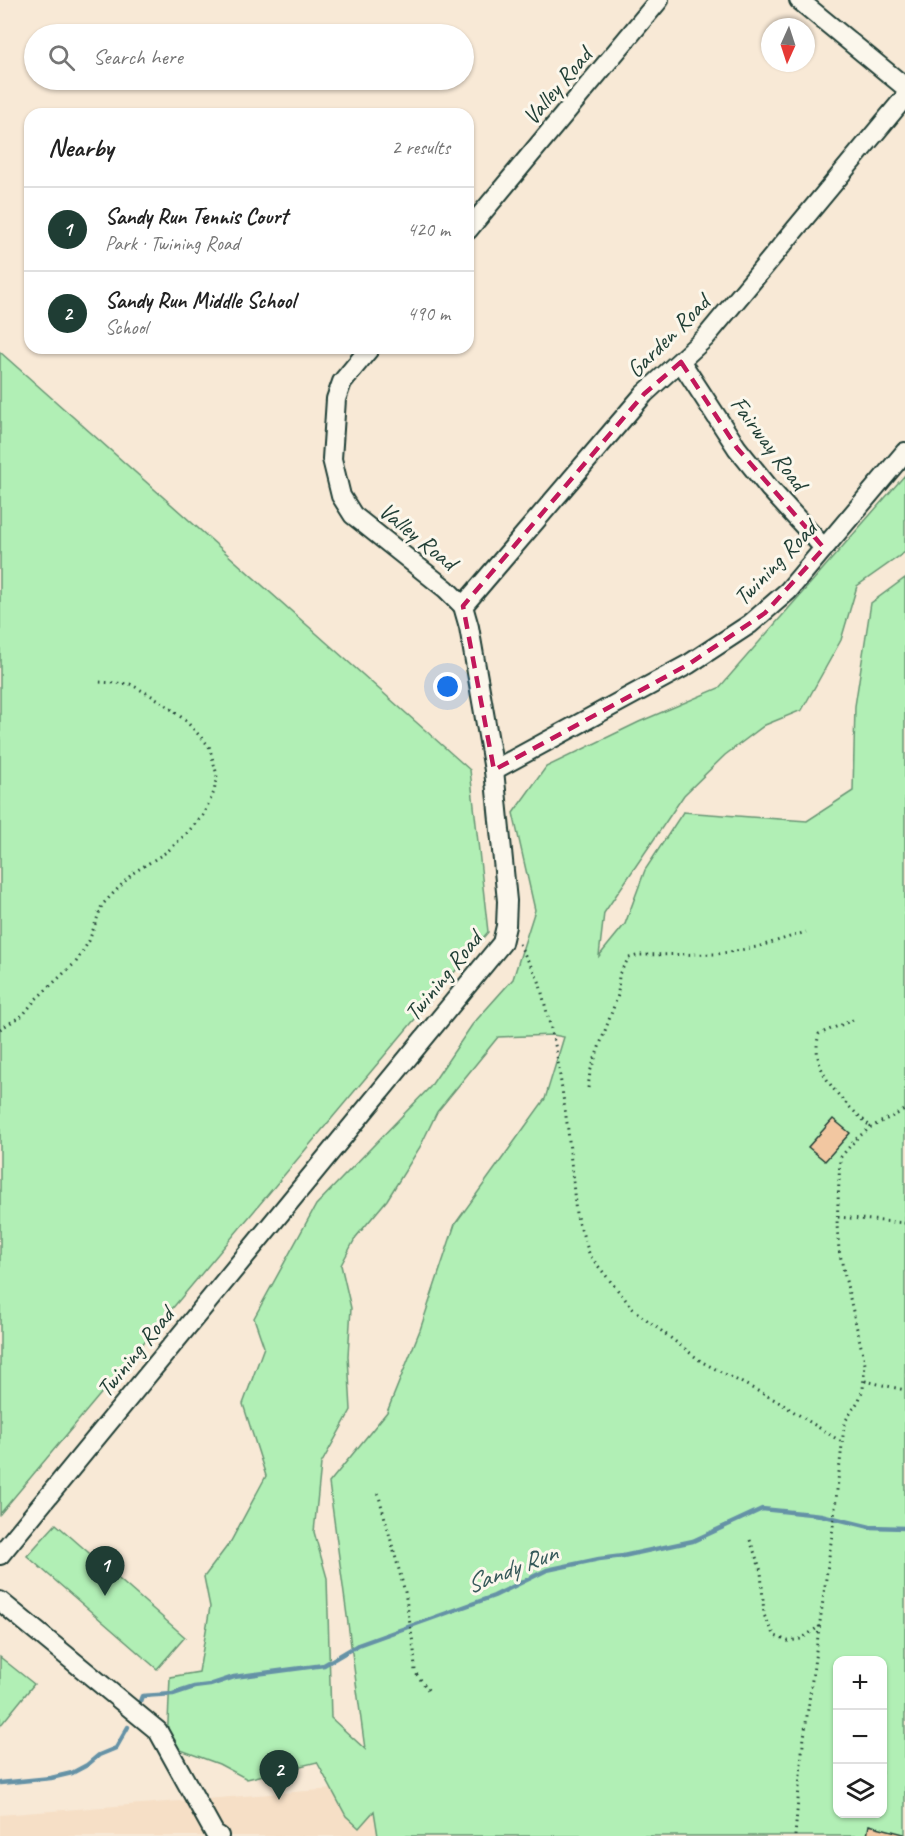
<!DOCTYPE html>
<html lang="en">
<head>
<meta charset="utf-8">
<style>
	body { margin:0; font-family:Caveat,sans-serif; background:#f2f2f2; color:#222 }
	.controls { position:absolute; right:18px; bottom:18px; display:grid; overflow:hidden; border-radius:12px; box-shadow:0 2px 4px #0004 }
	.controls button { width:54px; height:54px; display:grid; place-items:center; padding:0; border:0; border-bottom:2px solid #e0e0e0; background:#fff; color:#222; font:30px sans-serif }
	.compass { position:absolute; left:761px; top:18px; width:54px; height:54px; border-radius:50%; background:#fff; box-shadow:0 2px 4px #0004; rotate:183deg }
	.you { position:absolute; left:448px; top:687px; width:21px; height:21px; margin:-15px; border:4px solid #fff; border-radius:50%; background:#1a73e8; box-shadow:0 0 0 9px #1a73e833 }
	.badge { display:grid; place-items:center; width:39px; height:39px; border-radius:50%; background:#1f3d34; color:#fff; font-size:20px; font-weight:700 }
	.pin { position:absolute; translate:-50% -50px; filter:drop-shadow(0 2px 3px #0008) }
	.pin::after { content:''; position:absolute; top:32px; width:21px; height:18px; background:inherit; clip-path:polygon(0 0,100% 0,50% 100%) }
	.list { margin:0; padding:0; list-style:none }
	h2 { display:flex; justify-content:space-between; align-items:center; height:78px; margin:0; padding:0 24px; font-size:26px }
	h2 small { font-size:20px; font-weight:400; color:#767676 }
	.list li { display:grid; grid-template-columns:39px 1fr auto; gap:18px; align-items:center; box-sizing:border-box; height:84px; padding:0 24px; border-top:2px solid #e0e0e0 }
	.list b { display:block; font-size:22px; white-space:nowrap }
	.list p { margin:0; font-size:20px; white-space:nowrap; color:#767676 }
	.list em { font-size:20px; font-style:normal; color:#767676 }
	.icon { flex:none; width:33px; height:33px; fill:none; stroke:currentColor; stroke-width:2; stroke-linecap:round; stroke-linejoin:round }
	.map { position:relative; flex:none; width:905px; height:1836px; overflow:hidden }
	.search { position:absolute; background:#fff; box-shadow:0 2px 4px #0004; left:24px; top:24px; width:450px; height:66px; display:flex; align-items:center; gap:15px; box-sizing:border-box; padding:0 21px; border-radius:33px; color:#767676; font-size:22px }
	.panel { position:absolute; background:#fff; box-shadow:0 2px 4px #0004; left:24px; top:108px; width:450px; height:246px; border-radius:18px }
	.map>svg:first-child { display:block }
	.built { fill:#f6dfc6 }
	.green { fill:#b1efb5; stroke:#689674; stroke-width:1.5; fill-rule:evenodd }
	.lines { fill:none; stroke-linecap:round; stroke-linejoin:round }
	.stream { stroke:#6592a6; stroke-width:4.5 }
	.building { fill:#f2c7a1; stroke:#1f3d34; stroke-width:1.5 }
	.minor-casing { stroke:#1f3d34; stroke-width:22 }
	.path { stroke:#1f3d34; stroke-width:3; stroke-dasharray:1.5 4.5; stroke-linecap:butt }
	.minor { stroke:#fbf7ec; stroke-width:18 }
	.marked { fill:none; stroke:#c2185b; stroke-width:4.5; stroke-dasharray:12 8; stroke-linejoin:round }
	.labels { text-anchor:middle; stroke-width:6; stroke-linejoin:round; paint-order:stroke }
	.street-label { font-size:24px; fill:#1f3d34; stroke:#fbf7ec }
	.water-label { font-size:26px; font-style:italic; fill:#36595a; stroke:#fbf7ec }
</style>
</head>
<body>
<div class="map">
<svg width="905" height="1836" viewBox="0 0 905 1836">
	<rect width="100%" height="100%" fill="#f8e9d6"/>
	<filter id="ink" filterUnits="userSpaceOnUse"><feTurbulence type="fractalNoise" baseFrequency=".0167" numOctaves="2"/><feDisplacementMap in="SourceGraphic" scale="12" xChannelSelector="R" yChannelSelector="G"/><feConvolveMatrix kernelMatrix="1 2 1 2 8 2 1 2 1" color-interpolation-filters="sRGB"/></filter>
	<g filter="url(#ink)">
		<path class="built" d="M371 1786 378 1836H0V1815Z"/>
		<g class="green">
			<path d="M0 352 470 770 488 932 0 1514Z"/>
			<path d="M905 475V552L857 586 841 640 802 710 765 725 725 755 684 795 604 913 599 956 625 924 645 870 683 812 807 821 853 791 855 706 871 603 905 578V1836H378L374 1811 359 1828 346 1816 317 1762 247 1779 219 1764 167 1745 170 1677 199 1672 210 1607 204 1577 231 1541 266 1476 243 1404 264 1347 254 1318 316 1205 430 1087 472 1025 513 979 535 910 513 813 546 767 639 722 719 688ZM553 1035 564 1037 545 1099 455 1224 420 1330 387 1412 329 1483 365 1749 331 1718 327 1578 314 1532 321 1464 351 1410 348 1356 351 1308 341 1265 356 1237 387 1200 420 1147 437 1112 498 1037ZM838 1660H882V1814H838Z"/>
			<path d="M56 1524 185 1637 157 1669 27 1556Z"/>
			<path d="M0 1657 34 1684 0 1726Z"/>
		</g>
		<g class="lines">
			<g class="stream">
				<path d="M139 1704 142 1696 173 1694 194 1687 210 1685 234 1677 324 1665 358 1645 494 1596 547 1570 599 1559 623 1556 693 1541 762 1509 821 1515 870 1527 905 1528"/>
				<path d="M0 1783 51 1778 72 1773 87 1765 99 1755 116 1748 128 1727"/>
			</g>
		</g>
		<g class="building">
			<path d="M833 1119 850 1133 825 1161 808 1147Z"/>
			<path d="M869 1825 904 1834V1836H867Z"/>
		</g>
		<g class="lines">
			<defs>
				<g id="minor">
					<path d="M799 0 905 87"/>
					<path d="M468 230 659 0"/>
					<path d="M370 348 342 382 336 399 332 459 341 496 353 515 446 589 463 606 469 627 494 770"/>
					<path d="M681 362 737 448 770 489 824 548"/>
					<path d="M463 606 644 394 705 338 905 97"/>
					<path d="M0 1555 502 943 506 926 507 901 494 770 689 664 750 624 788 591 905 452"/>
					<path d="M0 1601 158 1731 215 1834 219 1836"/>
				</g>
			</defs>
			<use href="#minor" class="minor-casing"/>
			<g class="path">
				<path d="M519 944 539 981 556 1049 568 1130 576 1214 590 1256 634 1310 702 1362 777 1401 843 1443"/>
				<path d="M853 1020 819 1034C808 1072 846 1104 871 1127"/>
				<path d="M0 1029 23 1015 36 999 76 962 89 941 102 905 133 873 168 851 187 833 203 815 214 792 217 775 209 746 186 721 161 701 130 684 99 682"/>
				<path d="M588 1088 590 1072 618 995 619 974 629 958 640 955 718 954 757 947 806 932"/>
				<path d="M838 1217 905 1223"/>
				<path d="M865 1381 905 1390"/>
				<path d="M378 1493 405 1592 414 1650 415 1672 429 1691"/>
				<path d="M750 1540 761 1571 764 1615 775 1636 788 1641 801 1639 820 1626"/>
				<path d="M795 1836 802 1752 832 1535 844 1427 846 1420 859 1400 863 1389 865 1364 839 1250 837 1225 840 1158 856 1139 871 1127 905 1110"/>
			</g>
			<use href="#minor" class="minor"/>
		</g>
	</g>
	<path class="marked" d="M681 362 737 448 824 548 765 613 689 664 494 770 463 606 644 394Z"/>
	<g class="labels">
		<g class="street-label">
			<text transform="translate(557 86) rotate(-50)" y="8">Valley Road</text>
			<text transform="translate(668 336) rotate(-45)" y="8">Garden Road</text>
			<text transform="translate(769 443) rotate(53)" y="8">Fairway Road</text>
			<text transform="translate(418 536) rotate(39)" y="8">Valley Road</text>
			<text transform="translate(775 563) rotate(-46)" y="8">Twining Road</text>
			<text transform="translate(443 976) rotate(-51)" y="8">Twining Road</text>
			<text transform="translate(135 1352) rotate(-51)" y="8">Twining Road</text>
		</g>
		<g class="water-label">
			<text transform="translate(511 1568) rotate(-21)" y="9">Sandy Run</text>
		</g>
	</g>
</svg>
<div class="controls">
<button>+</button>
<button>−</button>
<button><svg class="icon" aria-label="layers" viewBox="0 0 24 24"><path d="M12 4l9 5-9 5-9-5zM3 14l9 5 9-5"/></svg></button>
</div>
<svg class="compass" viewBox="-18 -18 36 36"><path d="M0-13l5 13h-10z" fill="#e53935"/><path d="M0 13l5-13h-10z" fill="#767676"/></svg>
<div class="you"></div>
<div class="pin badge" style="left:105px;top:1596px">1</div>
<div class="pin badge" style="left:279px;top:1800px">2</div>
<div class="search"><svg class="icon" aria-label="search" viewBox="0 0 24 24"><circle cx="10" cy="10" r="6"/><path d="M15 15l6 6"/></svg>Search here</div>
<section class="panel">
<h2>Nearby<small>2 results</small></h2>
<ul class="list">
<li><span class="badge">1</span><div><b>Sandy Run Tennis Court</b><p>Park · Twining Road</p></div><em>420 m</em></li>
<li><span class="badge">2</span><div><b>Sandy Run Middle School</b><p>School</p></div><em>490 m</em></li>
</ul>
</section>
</div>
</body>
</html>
